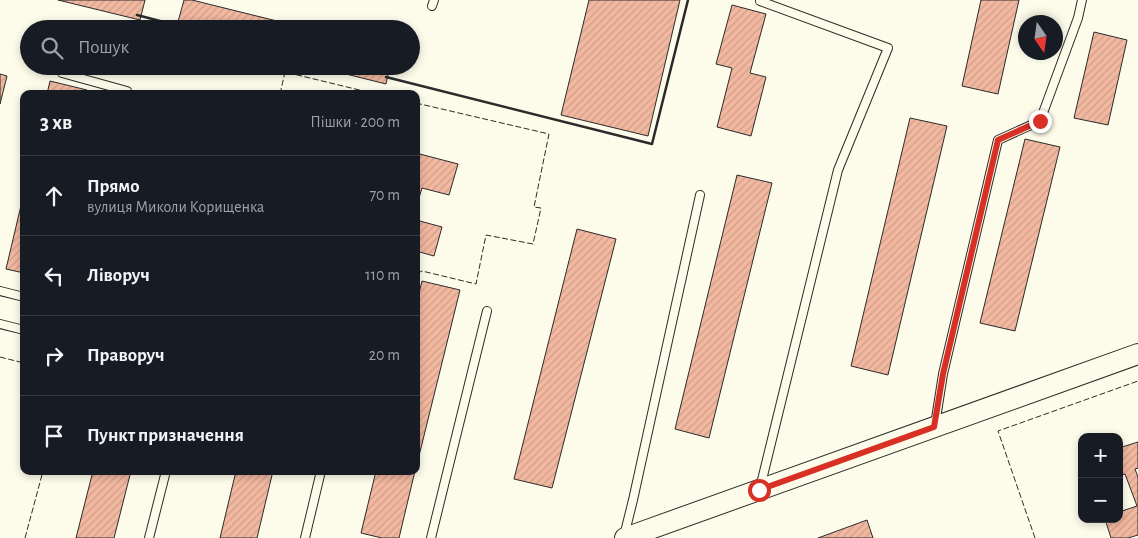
<!DOCTYPE html>
<html lang="uk">
<head>
<meta charset="utf-8">
<style>
	body { margin:0; font-family:"Alegreya Sans",sans-serif; background:#20242c; color:#f1f3f6 }
	.controls { position:absolute; right:15px; bottom:15px; display:grid; overflow:hidden; border-radius:10px; box-shadow:0 2px 8px #0003 }
	.controls button { width:45px; height:45px; display:grid; place-items:center; padding:0; border:0; border-bottom:1px solid #363941; background:#171b24; color:#f1f3f6; font:25px sans-serif }
	.compass { position:absolute; left:1018px; top:15px; width:45px; height:45px; border-radius:50%; background:#171b24; box-shadow:0 2px 8px #0003; rotate:167deg }
	.stop { position:absolute; width:15px; height:15px; margin:-11px; border:4px solid #d93025; border-radius:50%; background:#fff }
	.stop.end { background:#d93025; border-color:#fff; box-shadow:0 1px 5px #0008 }
	.list { margin:0; padding:0; list-style:none }
	h2 { display:flex; justify-content:space-between; align-items:center; height:65px; margin:0; padding:0 20px; font-size:21px }
	h2 small { font-size:16px; font-weight:400; color:#9ea1a6 }
	.list li { display:grid; grid-template-columns:32px 1fr auto; gap:15px; align-items:center; box-sizing:border-box; height:80px; padding:0 20px; border-top:1px solid #363941 }
	.list b { display:block; font-size:19px; white-space:nowrap }
	.list p { margin:0; font-size:16px; white-space:nowrap; color:#9ea1a6 }
	.list em { font-size:16px; font-style:normal; color:#9ea1a6 }
	.icon { flex:none; width:28px; height:28px; fill:none; stroke:currentColor; stroke-width:2; stroke-linecap:round; stroke-linejoin:round }
	.map { position:relative; flex:none; width:1138px; height:538px; overflow:hidden }
	.search { position:absolute; background:#171b24; box-shadow:0 2px 8px #0003; left:20px; top:20px; width:400px; height:55px; display:flex; align-items:center; gap:12px; box-sizing:border-box; padding:0 18px; border-radius:28px; color:#9ea1a6; font-size:19px }
	.panel { position:absolute; background:#171b24; box-shadow:0 2px 8px #0003; left:20px; top:90px; width:400px; height:385px; border-radius:10px }
	.map>svg:first-child { display:block }
	.building { fill:url(#building-hatch); stroke:#2b2b2b }
	.lines { fill:none; stroke-linecap:round; stroke-linejoin:round }
	.service-casing { stroke:#2b2b2b; stroke-width:10 }
	.tertiary-casing { stroke:#2b2b2b; stroke-width:22 }
	.service { stroke:#fdfbea; stroke-width:8 }
	.tertiary { stroke:#fdfbea; stroke-width:20 }
	.fence { stroke:#2b2b2b; stroke-width:1; stroke-dasharray:6 2.5; stroke-linecap:butt }
	.wall { stroke:#2b2b2b; stroke-width:2.5 }
	.route { stroke:#d93025; stroke-width:6 }
</style>
</head>
<body>
<div class="map">
<svg width="1138" height="538" viewBox="0 0 1138 538">
	<defs>
		<pattern id="building-hatch" width="6" height="6" patternUnits="userSpaceOnUse" patternTransform="scale(1.25)"><rect width="6" height="6" fill="#f2b8a0"/><path d="M-1 1l2-2M0 6l6-6M5 7l2-2" fill="none" stroke="#d09e8a"/></pattern>
	</defs>
	<rect width="100%" height="100%" fill="#fdfbea"/>
	<g class="building">
		<path d="M58 0H145L140 20Z"/>
		<path d="M184 0H192L309 29H176Z"/>
		<path d="M589 0H680L648 136 561 115Z"/>
		<path d="M981 0H1019L998 94 962 86Z"/>
		<path d="M732 5 766 14 750 73 766 77 751 136 717 127 732 68 716 64Z"/>
		<path d="M1094 32 1127 40 1108 125 1074 118Z"/>
		<path d="M314 66H390L386 84Z"/>
		<path d="M0 74 7 76 0 104Z"/>
		<path d="M50 81 87 90 86 94H47Z"/>
		<path d="M910 118 947 126 888 375 851 366Z"/>
		<path d="M1025 139 1060 147 1015 331 980 323Z"/>
		<path d="M416 153 458 164 449 195 422 188 416 208Z"/>
		<path d="M737 175 772 183 709 438 675 429Z"/>
		<path d="M24 193V273L6 269Z"/>
		<path d="M416 220 442 227 434 256 416 251Z"/>
		<path d="M577 229 616 239 552 488 514 479Z"/>
		<path d="M422 281 460 290 416 468V305Z"/>
		<path d="M1138 442V468L1135 469 1138 477V535L1128 538H1111L1105 519H1119V512L1137 506 1125 474 1119 476V448Z"/>
		<path d="M93 471H131L114 538H76Z"/>
		<path d="M236 471H273L257 538H220Z"/>
		<path d="M376 471H415L399 538H382L361 533Z"/>
		<path d="M867 520 873 538H818Z"/>
	</g>
	<g class="lines">
		<defs>
			<g id="service">
				<path d="M432 6 434 0"/>
				<path d="M62 73 127 91 126 94"/>
				<path d="M0 291 24 297"/>
				<path d="M0 324 24 330"/>
				<path d="M935 425 943 374 998 140 1040 121 1078 18 1082 0"/>
				<path d="M760 488 838 170 888 48 760 1 761 0"/>
				<path d="M624 536 633 500 700 195"/>
				<path d="M149 538 166 471"/>
				<path d="M305 538 321 471"/>
				<path d="M431 538 487 311"/>
			</g>
			<path id="tertiary" d="M625 538 1138 354"/>
		</defs>
		<use href="#service" class="service-casing"/>
		<use href="#tertiary" class="tertiary-casing"/>
		<use href="#service" class="service"/>
		<use href="#tertiary" class="tertiary"/>
		<g class="fence">
			<path d="M280 94 285 72 376 94"/>
			<path d="M416 103 549 134 534 207 541 208 533 244 486 235 476 284 422 271 416 274"/>
			<path d="M0 357 24 363"/>
			<path d="M25 538 43 471"/>
			<path d="M1035 538 998 431 1138 381"/>
		</g>
		<g class="wall">
			<path d="M137 15 179 26"/>
			<path d="M386 77 652 144 688 0"/>
		</g>
	</g>
	<g class="lines">
		<path class="route" d="M759 490 934 427 943 374 998 140 1040 121"/>
	</g>
</svg>
<div class="controls">
<button>+</button>
<button>−</button>
</div>
<svg class="compass" viewBox="-18 -18 36 36"><path d="M0-13l5 13h-10z" fill="#e53935"/><path d="M0 13l5-13h-10z" fill="#9ea1a6"/></svg>
<div class="stop" style="left:759px;top:490px"></div>
<div class="stop end" style="left:1040px;top:121px"></div>
<div class="search"><svg class="icon" aria-label="search" viewBox="0 0 24 24"><circle cx="10" cy="10" r="6"/><path d="M15 15l6 6"/></svg>Пошук</div>
<section class="panel">
<h2>3 хв<small>Пішки · 200 m</small></h2>
<ul class="list">
<li><svg class="icon" aria-label="ahead" viewBox="0 0 24 24"><path d="M12 20V5M6 11l6-6 6 6"/></svg><div><b>Прямо</b><p>вулиця Миколи Корищенка</p></div><em>70 m</em></li>
<li><svg class="icon" aria-label="left" viewBox="0 0 24 24"><path d="M17 20v-9H6M10 6l-5 5 5 5"/></svg><div><b>Ліворуч</b></div><em>110 m</em></li>
<li><svg class="icon" aria-label="right" viewBox="0 0 24 24"><path d="M7 20v-9h11M14 6l5 5-5 5"/></svg><div><b>Праворуч</b></div><em>20 m</em></li>
<li><svg class="icon" aria-label="arrive" viewBox="0 0 24 24"><path d="M6 21V4h12l-3 4 3 4H6"/></svg><div><b>Пункт призначення</b></div></li>
</ul>
</section>
</div>
</body>
</html>
